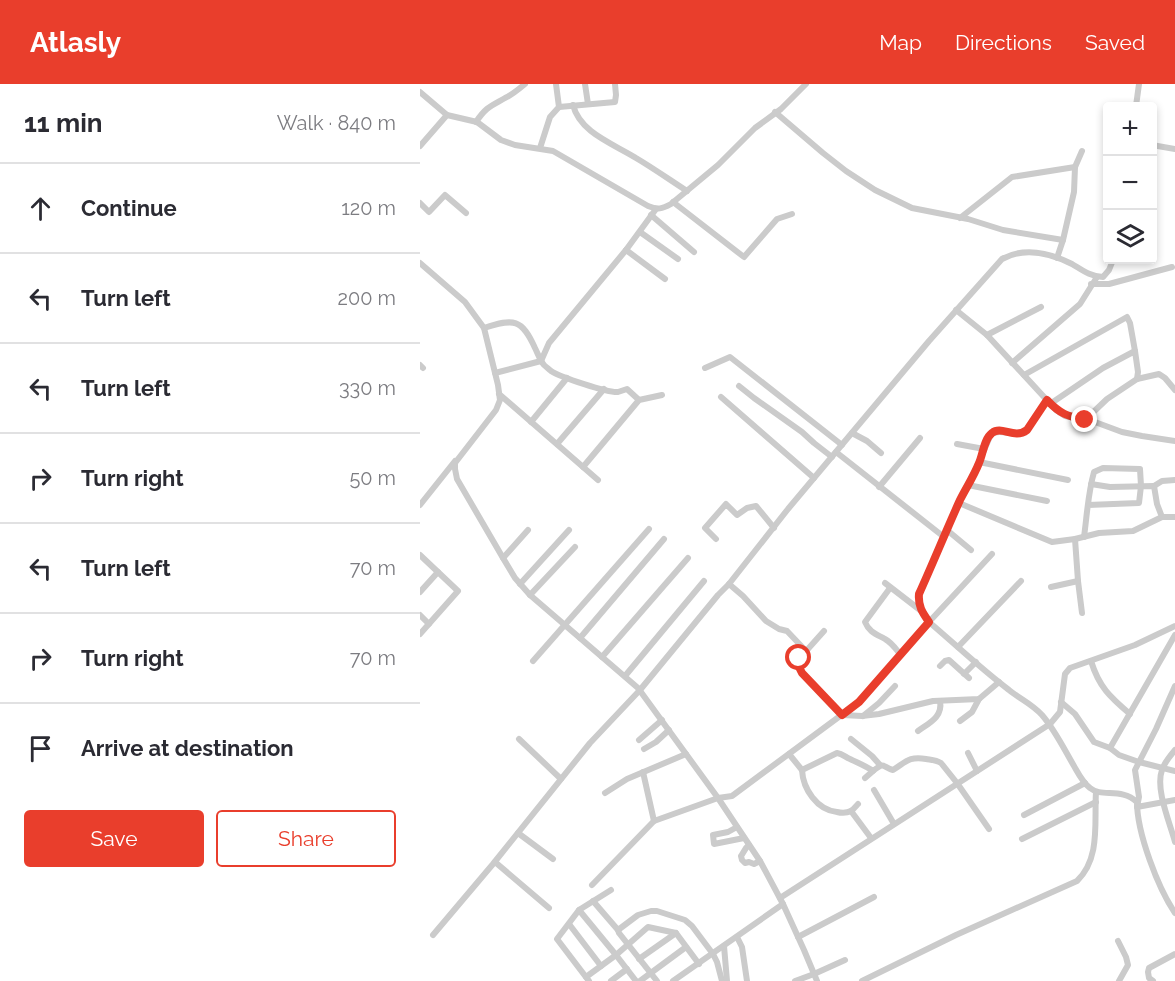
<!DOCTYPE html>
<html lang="en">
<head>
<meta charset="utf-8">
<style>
	body { margin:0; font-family:Raleway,sans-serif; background:#f7f7f7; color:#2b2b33 }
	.controls { position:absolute; right:18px; top:18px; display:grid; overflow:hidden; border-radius:6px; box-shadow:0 3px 9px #0003 }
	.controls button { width:54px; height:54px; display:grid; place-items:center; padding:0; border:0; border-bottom:2px solid #e1e1e2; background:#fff; color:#2b2b33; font:30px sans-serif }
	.stop { position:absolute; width:18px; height:18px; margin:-14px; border:4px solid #e93e2c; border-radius:50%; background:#fff }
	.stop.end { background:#e93e2c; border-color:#fff; box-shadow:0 2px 6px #0008 }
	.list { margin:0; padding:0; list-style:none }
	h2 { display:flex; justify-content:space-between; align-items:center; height:78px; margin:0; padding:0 24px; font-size:26px }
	h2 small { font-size:20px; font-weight:400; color:#7c7c81 }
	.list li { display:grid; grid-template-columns:39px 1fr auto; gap:18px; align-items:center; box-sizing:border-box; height:90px; padding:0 24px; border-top:2px solid #e1e1e2 }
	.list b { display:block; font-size:22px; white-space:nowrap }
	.list em { font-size:20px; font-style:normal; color:#7c7c81 }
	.actions { display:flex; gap:12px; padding:18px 24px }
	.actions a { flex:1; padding:14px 0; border:2px solid #e93e2c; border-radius:6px; text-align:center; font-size:21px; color:#e93e2c }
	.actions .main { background:#e93e2c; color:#fff }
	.icon { flex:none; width:33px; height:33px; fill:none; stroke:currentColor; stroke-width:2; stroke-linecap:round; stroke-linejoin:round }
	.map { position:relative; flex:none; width:755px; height:897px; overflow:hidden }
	header { display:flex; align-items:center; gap:36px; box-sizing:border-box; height:84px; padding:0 30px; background:#e93e2c; color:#fff }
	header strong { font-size:28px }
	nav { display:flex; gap:33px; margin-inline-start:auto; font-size:21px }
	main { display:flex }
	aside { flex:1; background:#fff }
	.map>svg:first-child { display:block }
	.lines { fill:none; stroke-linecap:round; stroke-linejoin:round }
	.minor { stroke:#cbcbcb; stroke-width:6 }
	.route { stroke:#e93e2c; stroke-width:8 }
</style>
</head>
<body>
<header>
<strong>Atlasly</strong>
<nav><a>Map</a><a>Directions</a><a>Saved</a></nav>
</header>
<main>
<aside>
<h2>11 min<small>Walk · 840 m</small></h2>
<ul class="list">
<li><svg class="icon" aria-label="ahead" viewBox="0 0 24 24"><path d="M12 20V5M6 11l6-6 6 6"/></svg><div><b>Continue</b></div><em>120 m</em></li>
<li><svg class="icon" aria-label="left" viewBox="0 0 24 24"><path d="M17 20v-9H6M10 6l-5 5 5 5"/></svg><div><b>Turn left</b></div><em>200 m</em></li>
<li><svg class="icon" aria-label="left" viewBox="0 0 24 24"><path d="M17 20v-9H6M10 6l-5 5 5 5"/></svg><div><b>Turn left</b></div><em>330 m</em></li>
<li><svg class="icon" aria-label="right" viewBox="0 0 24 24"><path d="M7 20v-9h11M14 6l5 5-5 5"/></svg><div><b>Turn right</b></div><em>50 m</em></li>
<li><svg class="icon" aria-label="left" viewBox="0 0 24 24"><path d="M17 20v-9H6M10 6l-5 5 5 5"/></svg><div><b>Turn left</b></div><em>70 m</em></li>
<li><svg class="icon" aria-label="right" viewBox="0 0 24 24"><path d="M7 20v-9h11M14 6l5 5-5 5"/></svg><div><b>Turn right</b></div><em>70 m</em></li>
<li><svg class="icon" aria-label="arrive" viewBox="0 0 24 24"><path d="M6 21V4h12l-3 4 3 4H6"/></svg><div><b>Arrive at destination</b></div></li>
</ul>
<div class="actions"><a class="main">Save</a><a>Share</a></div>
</aside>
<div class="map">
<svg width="755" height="897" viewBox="0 0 755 897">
	<rect width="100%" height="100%" fill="#fff"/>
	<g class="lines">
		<g class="minor">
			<path d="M165 0 168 20"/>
			<path d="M0 8 27 31 57 38 81 56 95 61 133 67 228 122C238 126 242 125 251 120L298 81 335 44 361 25 386 0"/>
			<path d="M153 21C160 49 194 60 216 74 233 84 250 96 267 107"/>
			<path d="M716 22 719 0"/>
			<path d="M139 23 195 18 196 11 195 0"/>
			<path d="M355 28 403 69 426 87 455 106 492 124 548 135 583 146 643 156"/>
			<path d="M56 38C66 23 71 22 85 14 92 11 99 5 105 0"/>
			<path d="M732 61 755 65"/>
			<path d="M0 62 27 31"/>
			<path d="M120 64 130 33 139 23 136 0"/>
			<path d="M253 118 324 173 357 135 372 130"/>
			<path d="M0 119 9 128 25 111 46 129"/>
			<path d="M231 131 274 168"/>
			<path d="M540 134 592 93 655 83"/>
			<path d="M220 148 258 175"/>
			<path d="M206 166 245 195"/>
			<path d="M637 174 643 156 654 108 655 83 662 67"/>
			<path d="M0 179 45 218 64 244 78 301 80 316 76 326 35 379V385L37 395 83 474 95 494 110 511 218 604 298 714 340 777 363 820 384 866 397 897"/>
			<path d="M671 200H689L752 183"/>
			<path d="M536 226 567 251 636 326 645 332 675 338 702 348 722 352 755 357"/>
			<path d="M64 244C94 234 102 235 115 264 118 270 120 276 124 281 125 282 130 286 131 287 140 293 188 309 198 308 201 307 204 306 207 305L219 316"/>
			<path d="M567 251 621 223"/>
			<path d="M592 279 660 220 677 193"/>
			<path d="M0 281 3 284"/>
			<path d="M285 284 310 273 422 361"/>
			<path d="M75 289 121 277 129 259 206 166 236 125"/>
			<path d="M604 291 707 233 710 239 715 267"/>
			<path d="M319 302 334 314 382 348 394 359 412 373"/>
			<path d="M79 310 178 396"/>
			<path d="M301 313 394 394"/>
			<path d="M627 316 607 346C595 356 583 343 571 350L559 378 541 414 499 510C498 522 502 528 509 538 535 560 561 585 589 606 600 615 612 620 622 631 635 646 644 665 654 682 658 689 663 699 670 704 682 714 701 703 717 718 717 749 738 804 755 829"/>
			<path d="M630 320 683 284 715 267 718 288 717 295"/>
			<path d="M665 336 687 315 717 295 739 290 745 294 755 306"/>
			<path d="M111 338 147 294"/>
			<path d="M432 349 447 357 461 369"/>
			<path d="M137 360 184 305"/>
			<path d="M537 360 564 365"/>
			<path d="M416 368 524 453"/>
			<path d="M559 378 648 396"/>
			<path d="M163 383 219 316 242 311"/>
			<path d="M548 401 627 417"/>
			<path d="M734 402 742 397 755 396"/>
			<path d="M459 403 500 354"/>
			<path d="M539 419 632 458 655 455 679 449 713 447 742 433 737 420 734 402 690 403 671 400"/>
			<path d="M0 421 35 377"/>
			<path d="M742 433H755"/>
			<path d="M527 446 551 466"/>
			<path d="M664 453C667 431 668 409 674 388L683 384 720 385 721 402 719 419 668 421"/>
			<path d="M296 455 285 444 306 420 317 431 327 424 336 422 354 444"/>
			<path d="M655 455 658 497 662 529"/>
			<path d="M0 471 38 507 0 550"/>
			<path d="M83 474 108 446"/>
			<path d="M465 499 500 526"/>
			<path d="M100 500 149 446"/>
			<path d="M309 500 323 512 346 537 359 545 367 547 386 567"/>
			<path d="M631 503 658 497"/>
			<path d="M470 504 445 538C449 548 456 550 465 555 471 558 476 565 480 570"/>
			<path d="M0 508 18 488"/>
			<path d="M110 511 155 463"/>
			<path d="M0 531 9 540"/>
			<path d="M404 547 379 575 377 579 382 589 422 631 442 632 459 630 513 617 559 615 579 598"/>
			<path d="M160 554 244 455"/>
			<path d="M538 563 601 497"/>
			<path d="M182 573 268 474"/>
			<path d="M113 577 229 445"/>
			<path d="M671 577C679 603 690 613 710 630"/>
			<path d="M520 582 525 577 529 576 549 594"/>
			<path d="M544 590 556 578"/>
			<path d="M205 592 284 497"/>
			<path d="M755 602 736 645 715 686 719 713 717 723 755 716"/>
			<path d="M641 618 655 630 674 658 690 664 699 671 719 678 755 687"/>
			<path d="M443 632 459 619 475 602"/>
			<path d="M540 637 552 628 559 615"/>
			<path d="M498 647C509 639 523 633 520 617"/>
			<path d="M99 655 141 695"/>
			<path d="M431 655 452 672 460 681"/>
			<path d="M219 656 242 636"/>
			<path d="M690 664 755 551"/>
			<path d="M224 665 236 658 249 646"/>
			<path d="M755 666C750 672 744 679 742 686 735 705 750 739 755 758"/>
			<path d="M548 669 557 687"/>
			<path d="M369 670 382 686 417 669C423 670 425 673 430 675 438 679 446 682 453 687 465 677 462 683 473 686 486 678 489 672 506 675 512 676 516 676 521 679L537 699 569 745"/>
			<path d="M382 686C383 705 397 726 417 728 421 729 427 729 431 727 434 725 436 722 438 720"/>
			<path d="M223 688 234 737 298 714 312 712 439 618 509 538 572 470"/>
			<path d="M445 694 453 687"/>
			<path d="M454 706 474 740"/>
			<path d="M185 709 207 695 266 670"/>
			<path d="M431 727 451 754"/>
			<path d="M604 731 665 699"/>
			<path d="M317 743 308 748 293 751 294 760 324 754"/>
			<path d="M98 749 133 775"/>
			<path d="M602 755 676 718"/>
			<path d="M329 761C325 764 324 768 321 772L322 776 325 779 329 778 334 780 340 777"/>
			<path d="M75 778 129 824"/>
			<path d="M172 801 234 737"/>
			<path d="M360 814 630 640 640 628 645 590 650 584 715 561 755 542"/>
			<path d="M173 817 198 846 218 831 231 827H237L265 836 272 842 293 870 297 878 302 897"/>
			<path d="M159 826 196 871 166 893"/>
			<path d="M149 840 181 882"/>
			<path d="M198 846 199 849 237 897"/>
			<path d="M13 851 73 780 170 659 220 606 298 511 309 500 368 425 509 257 582 175C604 163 630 169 652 180 662 186 671 193 683 193L689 186 693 176"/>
			<path d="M317 853 322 863 327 897"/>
			<path d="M378 853 454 813"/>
			<path d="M698 857 706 873 708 881 699 897"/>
			<path d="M304 862 307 897"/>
			<path d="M219 875 256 849"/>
			<path d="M169 897 137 855 159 826 191 806"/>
			<path d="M191 897 207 885"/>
			<path d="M216 897 196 871 228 843 256 849 279 880"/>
			<path d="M220 897 266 863"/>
			<path d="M253 897 363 820"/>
			<path d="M375 897 394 890 425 876"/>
			<path d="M442 897 536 851 657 797C681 774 674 738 676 708"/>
			<path d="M733 897 729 894 728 888 729 884 755 870"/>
		</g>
	</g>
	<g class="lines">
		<path class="route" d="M379 574 377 579 382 589 422 631 439 618 509 538C502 528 498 522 499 510 513 479 526 447 540 416 546 404 554 392 559 379 563 370 564 355 572 349 582 341 594 356 607 346L627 316C640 330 647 332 665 336"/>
	</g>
</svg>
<div class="controls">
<button>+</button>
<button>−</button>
<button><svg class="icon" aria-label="layers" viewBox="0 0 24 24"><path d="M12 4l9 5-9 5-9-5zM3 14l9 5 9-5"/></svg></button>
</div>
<div class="stop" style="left:379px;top:574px"></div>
<div class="stop end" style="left:665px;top:336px"></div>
</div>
</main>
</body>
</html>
